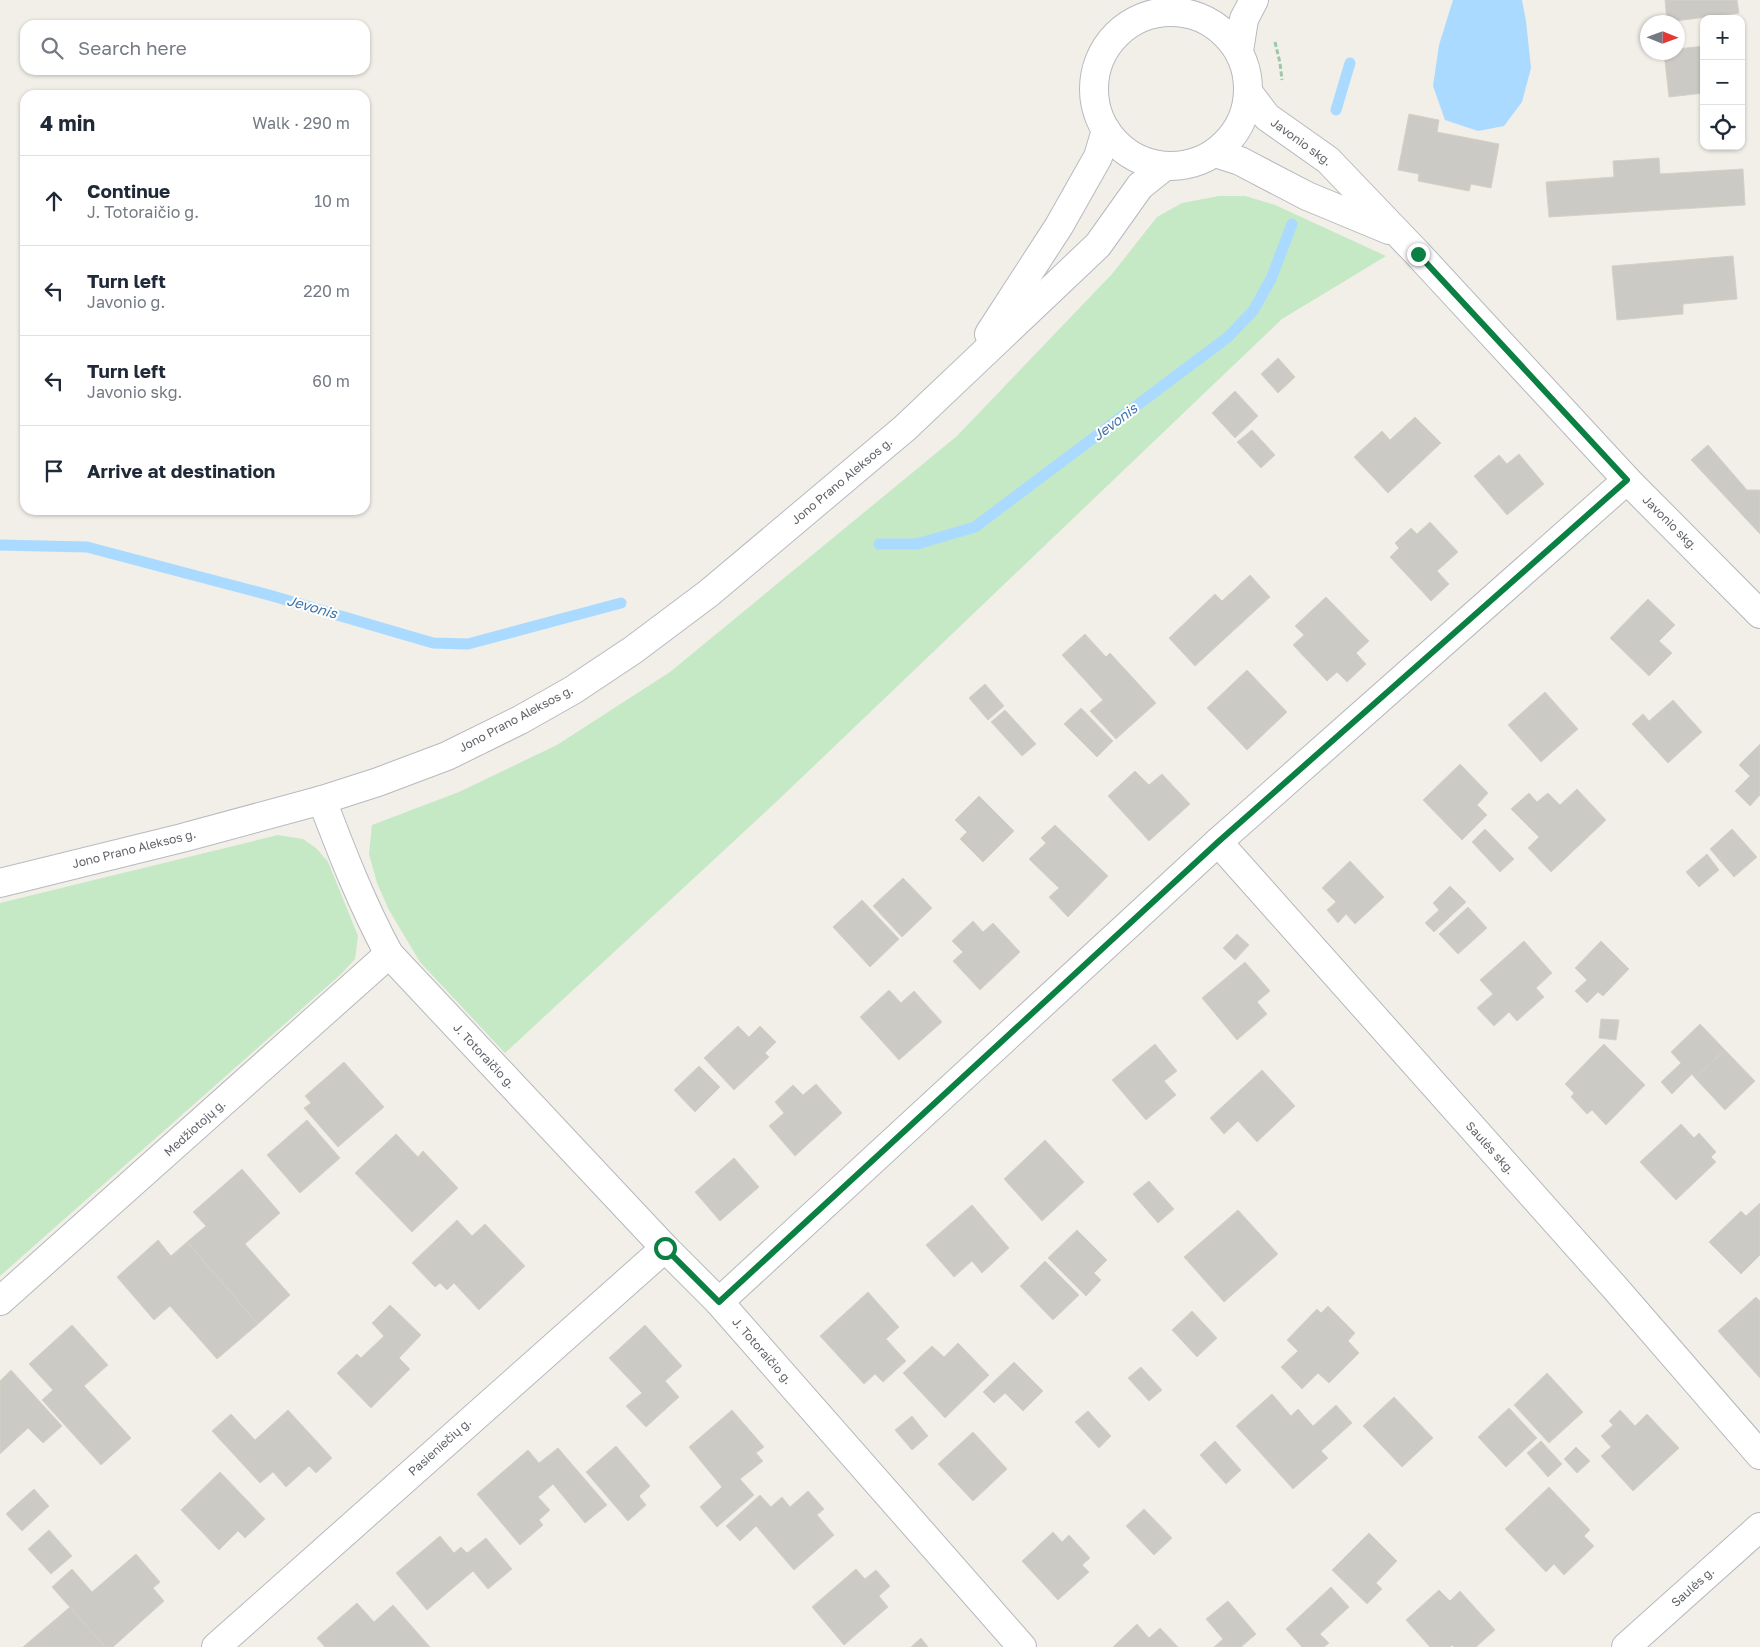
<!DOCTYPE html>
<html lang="en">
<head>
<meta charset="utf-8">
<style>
	body { margin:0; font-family:"Golos Text",sans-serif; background:#f2f2f3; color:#1f2937 }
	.controls { position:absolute; right:15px; top:15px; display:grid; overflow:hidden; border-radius:10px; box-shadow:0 1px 4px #0004 }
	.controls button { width:45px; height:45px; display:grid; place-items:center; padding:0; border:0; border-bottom:1px solid #e0e1e3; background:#fff; color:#1f2937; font:25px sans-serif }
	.compass { position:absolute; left:1640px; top:15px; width:45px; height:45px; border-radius:50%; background:#fff; box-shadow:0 1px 4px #0004; rotate:91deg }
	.stop { position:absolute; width:15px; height:15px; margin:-11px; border:4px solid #0b8043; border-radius:50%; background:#fff }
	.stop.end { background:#0b8043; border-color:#fff; box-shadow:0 1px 5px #0008 }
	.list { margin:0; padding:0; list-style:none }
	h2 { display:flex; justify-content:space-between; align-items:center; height:65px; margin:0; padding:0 20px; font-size:21px }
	h2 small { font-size:16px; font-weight:400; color:#747a83 }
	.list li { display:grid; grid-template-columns:32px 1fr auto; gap:15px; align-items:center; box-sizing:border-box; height:90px; padding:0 20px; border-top:1px solid #e0e1e3 }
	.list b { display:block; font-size:19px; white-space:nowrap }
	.list p { margin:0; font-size:16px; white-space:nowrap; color:#747a83 }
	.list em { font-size:16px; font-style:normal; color:#747a83 }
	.icon { flex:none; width:28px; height:28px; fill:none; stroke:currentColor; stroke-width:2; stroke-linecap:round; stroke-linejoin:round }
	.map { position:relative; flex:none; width:1760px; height:1647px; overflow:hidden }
	.search { position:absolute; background:#fff; box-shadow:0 1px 4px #0004; left:20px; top:20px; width:350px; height:55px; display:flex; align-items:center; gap:12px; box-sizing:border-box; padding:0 18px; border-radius:15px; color:#747a83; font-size:19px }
	.panel { position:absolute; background:#fff; box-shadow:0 1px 4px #0004; left:20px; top:90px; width:350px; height:425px; border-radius:15px }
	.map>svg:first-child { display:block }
	.green { fill:#c5e8c5 }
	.water { fill:#aadaff }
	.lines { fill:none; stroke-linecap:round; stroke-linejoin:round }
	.stream { stroke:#aadaff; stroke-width:11 }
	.building { fill:#cccac5; stroke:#d6d1c6 }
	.street-casing { stroke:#b5b8bc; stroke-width:30 }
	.secondary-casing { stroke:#b6babf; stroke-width:30 }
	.path { stroke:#9cc7a9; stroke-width:3; stroke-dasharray:5 2.5; stroke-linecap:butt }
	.street { stroke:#fff; stroke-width:28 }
	.secondary { stroke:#fff; stroke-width:28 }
	.route { stroke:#0b8043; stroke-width:6 }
	.labels { text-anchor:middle; stroke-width:4; stroke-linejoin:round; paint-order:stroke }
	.street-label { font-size:12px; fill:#5f6368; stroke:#fff }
	.water-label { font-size:14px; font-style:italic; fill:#4174aa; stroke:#fff }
</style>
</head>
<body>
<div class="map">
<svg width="1760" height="1647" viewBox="0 0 1760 1647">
	<rect width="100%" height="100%" fill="#f1efe8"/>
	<g class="green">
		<path d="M1219 196H1245L1275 205 1386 256 1282 319 774 804 505 1053 420 962 389 910 377 883 369 854 372 825 459 792 557 745 670 672 957 436 1112 274 1157 217 1182 203Z"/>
		<path d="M278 835 303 839 316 848 328 862 358 936 355 959 341 974 0 1276V903Z"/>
	</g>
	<path class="water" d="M1453 0H1522L1526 21 1531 68 1522 102 1504 126 1478 131 1445 120 1433 86 1439 45Z"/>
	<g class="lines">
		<g class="stream">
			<path d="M1336 110 1350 63"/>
			<path d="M879 544H917L975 527 1228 337 1253 311 1271 279 1292 224"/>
			<path d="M0 545 87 547 269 595 433 643 468 644 621 603"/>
		</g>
	</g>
	<g class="building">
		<path d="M1665 0H1737L1739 13 1667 22Z"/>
		<path d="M1704 46V93L1669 97 1664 52H1678V49Z"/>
		<path d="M1409 114 1439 120 1437 132 1499 144 1491 188 1471 184 1469 191 1418 181 1419 174 1398 170Z"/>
		<path d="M1659 158 1660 174 1743 169 1745 205 1549 217 1546 182 1614 177 1613 161Z"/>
		<path d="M1733 256 1737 299 1683 304V314L1617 320 1612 266Z"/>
		<path d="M1278 358 1295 377 1278 393 1261 374Z"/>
		<path d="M1235 391 1258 416 1235 438 1212 413Z"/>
		<path d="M1415 417 1441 443 1388 493 1354 457 1382 431 1390 440Z"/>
		<path d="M1252 430 1275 455 1261 468 1237 442Z"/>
		<path d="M1708 445 1747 490H1760V534L1691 460Z"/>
		<path d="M1519 454 1544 484 1507 515 1474 476 1499 455 1507 464Z"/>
		<path d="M1430 522 1458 552 1437 571 1449 584 1431 601 1390 557 1399 548 1395 543 1411 528 1417 534Z"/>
		<path d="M1250 575 1270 597 1195 666 1169 638 1215 594 1222 601Z"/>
		<path d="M1326 597 1369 641 1356 653 1366 664 1347 682 1337 672 1327 681 1293 645 1304 635 1295 626Z"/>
		<path d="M1648 599 1675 625 1659 641 1672 653 1649 676 1610 638Z"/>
		<path d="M1085 634 1106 657 1110 653 1156 703 1116 739 1090 711 1103 700 1062 655Z"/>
		<path d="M1247 670 1287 712 1247 750 1207 708Z"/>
		<path d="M985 684 1004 706 988 720 969 698Z"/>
		<path d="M1545 692 1578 729 1541 762 1508 725Z"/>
		<path d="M1673 700 1702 732 1668 763 1632 724 1643 714 1649 721Z"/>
		<path d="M1081 708 1113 741 1097 757 1064 724Z"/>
		<path d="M1005 710 1036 744 1022 756 991 722Z"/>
		<path d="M1760 744V795L1750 806 1735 791 1750 776 1739 765Z"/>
		<path d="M1460 764 1488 793 1477 805 1487 815 1462 840 1423 800Z"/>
		<path d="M1135 771 1149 785 1162 774 1190 804 1149 841 1108 796Z"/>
		<path d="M1577 789 1606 820 1551 872 1528 848 1539 837 1511 809 1529 793 1537 802 1548 793 1560 805Z"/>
		<path d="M979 796 1014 831 983 862 960 839 967 832 955 820Z"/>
		<path d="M1055 825 1108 876 1068 917 1049 897 1059 888 1029 859 1046 843 1041 838Z"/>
		<path d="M1485 829 1514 859 1500 872 1472 842Z"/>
		<path d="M1732 829 1757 857 1734 877 1710 849Z"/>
		<path d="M1707 854 1719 870 1699 887 1686 872Z"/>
		<path d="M1350 861 1384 897 1355 924 1346 914 1338 923 1327 910 1336 902 1322 888Z"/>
		<path d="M903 878 932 908 902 937 873 906Z"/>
		<path d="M1450 886 1466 902 1434 932 1425 923 1439 910 1433 903Z"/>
		<path d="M862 900 899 939 870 967 833 927Z"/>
		<path d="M1468 907 1487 928 1458 954 1439 934Z"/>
		<path d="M973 921 983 932 993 923 1020 952 980 990 953 961 963 952 952 941Z"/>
		<path d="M1237 934 1249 945 1235 960 1223 948Z"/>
		<path d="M1524 941 1552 973 1536 988 1544 997 1517 1021 1509 1012 1494 1026 1477 1008 1493 994 1480 980Z"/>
		<path d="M1601 941 1629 969 1603 996 1598 992 1587 1003 1575 991 1587 980 1575 968Z"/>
		<path d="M1245 962 1270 991 1257 1002 1267 1014 1237 1040 1202 998Z"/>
		<path d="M889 990 901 1003 914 991 942 1022 899 1060 860 1017Z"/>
		<path d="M1601 1019 1619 1020 1616 1040 1599 1038Z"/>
		<path d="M1700 1024 1725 1050 1695 1078 1692 1074 1672 1094 1661 1082 1681 1063 1671 1052Z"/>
		<path d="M738 1026 749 1037 760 1026 776 1042 765 1053 769 1057 734 1090 704 1058Z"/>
		<path d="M1155 1044 1177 1071 1164 1081 1176 1095 1146 1120 1112 1080Z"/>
		<path d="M1604 1044 1645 1085 1606 1125 1592 1110 1587 1114 1571 1097 1574 1093 1565 1084Z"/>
		<path d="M1725 1050 1755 1081 1725 1110 1695 1078Z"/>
		<path d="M344 1062 384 1107 338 1147 304 1108 311 1103 305 1096Z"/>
		<path d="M699 1066 720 1087 695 1112 674 1090Z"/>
		<path d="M1262 1070 1295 1106 1257 1142 1238 1121 1224 1134 1210 1118Z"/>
		<path d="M816 1084 842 1113 795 1156 769 1126 784 1113 775 1102 793 1085 803 1095Z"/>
		<path d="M307 1120 340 1158 300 1193 267 1155Z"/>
		<path d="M1681 1124 1694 1138 1699 1133 1716 1152 1711 1157 1716 1162 1676 1200 1640 1162Z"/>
		<path d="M396 1134 418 1157 423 1151 458 1188 412 1232 355 1173Z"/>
		<path d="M1045 1140 1084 1182 1042 1221 1004 1179Z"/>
		<path d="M734 1158 759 1187 720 1221 695 1192Z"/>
		<path d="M242 1169 280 1213 245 1244 290 1295 258 1324 187 1242 206 1226 193 1212Z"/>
		<path d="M1149 1181 1174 1209 1158 1223 1133 1194Z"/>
		<path d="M1760 1203V1255L1741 1274 1709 1242 1741 1211 1746 1216Z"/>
		<path d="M972 1205 1009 1248 982 1273 972 1261 954 1277 926 1245Z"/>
		<path d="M1238 1210 1278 1254 1224 1302 1184 1257Z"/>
		<path d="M457 1220 472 1236 485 1224 525 1266 479 1310 454 1283 447 1290 440 1283 435 1287 412 1263Z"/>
		<path d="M1077 1230 1107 1260 1094 1273 1101 1280 1086 1296 1048 1258Z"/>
		<path d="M158 1240 171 1256 187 1242 258 1324 217 1359 170 1306 154 1320 117 1277Z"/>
		<path d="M1045 1261 1079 1295 1053 1320 1020 1286Z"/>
		<path d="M868 1292 899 1327 886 1339 906 1361 883 1382 875 1374 864 1384 820 1336Z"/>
		<path d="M1756 1297 1760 1301V1378L1718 1331Z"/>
		<path d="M390 1305 421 1335 399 1358 410 1369 371 1408 337 1373 357 1354 361 1358 384 1336 372 1323Z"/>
		<path d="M1328 1306 1355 1333 1348 1341 1359 1353 1329 1383 1318 1373 1302 1389 1281 1367 1298 1351 1287 1340 1317 1309 1321 1313Z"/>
		<path d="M1192 1311 1217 1338 1197 1357 1172 1330Z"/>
		<path d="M72 1325 108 1365 84 1386 131 1438 101 1465 42 1400 53 1390 29 1364Z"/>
		<path d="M645 1325 682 1366 665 1381 679 1397 646 1427 626 1406 642 1393 609 1358Z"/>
		<path d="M958 1343 989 1375 945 1418 903 1373 932 1346 944 1357Z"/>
		<path d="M1014 1362 1043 1391 1023 1411 1005 1393 994 1403 983 1392Z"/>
		<path d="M1141 1367 1162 1390 1149 1401 1128 1378Z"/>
		<path d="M11 1370 62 1426 43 1443 28 1428 0 1454V1381Z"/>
		<path d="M1547 1373 1583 1412 1549 1443 1514 1405Z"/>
		<path d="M1272 1394 1291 1416 1298 1409 1313 1426 1336 1405 1352 1423 1321 1451 1328 1458 1293 1489 1236 1426Z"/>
		<path d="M1394 1397 1433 1438 1402 1467 1363 1426Z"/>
		<path d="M1509 1408 1537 1438 1506 1467 1478 1437Z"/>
		<path d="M288 1410 332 1458 316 1473 309 1466 286 1487 273 1472 260 1483 212 1431 231 1414 255 1440Z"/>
		<path d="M732 1410 764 1447 756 1453 763 1461 740 1479 754 1495 717 1527 700 1507 722 1487 689 1447Z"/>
		<path d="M1620 1410 1635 1426 1647 1414 1679 1448 1633 1491 1601 1456 1611 1447 1601 1436 1613 1425 1609 1421Z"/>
		<path d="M1088 1411 1111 1436 1099 1448 1075 1422Z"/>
		<path d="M912 1416 928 1436 912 1450 895 1430Z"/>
		<path d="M973 1432 1007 1469 973 1501 938 1464Z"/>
		<path d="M1215 1441 1241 1470 1226 1484 1200 1455Z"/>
		<path d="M1541 1441 1562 1464 1548 1477 1527 1453Z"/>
		<path d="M616 1446 650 1486 639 1496 646 1505 628 1521 586 1472Z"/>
		<path d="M1576 1447 1590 1461 1577 1473 1564 1459Z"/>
		<path d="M558 1448 607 1505 585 1523 553 1484 538 1497 550 1510 539 1520 543 1525 520 1545 477 1494 528 1450 539 1463Z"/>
		<path d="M220 1472 265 1519 245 1538 238 1531 219 1550 181 1510Z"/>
		<path d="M1549 1487 1590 1530 1584 1536 1594 1546 1564 1575 1554 1564 1546 1572 1505 1529Z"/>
		<path d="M34 1489 49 1506 22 1531 6 1514Z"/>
		<path d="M808 1491 824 1509 817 1515 834 1535 794 1570 756 1526 740 1541 726 1526 760 1495 771 1507 782 1497 790 1507Z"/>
		<path d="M1144 1509 1172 1538 1154 1555 1126 1526Z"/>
		<path d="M49 1530 72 1556 51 1574 28 1549Z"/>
		<path d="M1053 1532 1062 1542 1069 1535 1090 1558 1082 1565 1089 1572 1058 1600 1022 1561Z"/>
		<path d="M1369 1533 1397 1561 1376 1583 1382 1589 1367 1604 1332 1570Z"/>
		<path d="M440 1536 454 1553 461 1547 467 1553 486 1538 512 1569 488 1589 473 1571 427 1610 396 1573Z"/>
		<path d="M136 1554 160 1582 153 1588 164 1601 113 1647H105L52 1587 72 1569 92 1592Z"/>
		<path d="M856 1569 865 1579 876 1570 890 1586 879 1596 888 1607 844 1645 812 1607Z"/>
		<path d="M1331 1587 1349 1607 1320 1634 1329 1643 1324 1647H1302L1286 1629Z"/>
		<path d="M1439 1590 1450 1601 1460 1591 1495 1630 1476 1647H1454L1452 1645 1450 1647H1430L1406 1620Z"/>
		<path d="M1228 1601 1256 1634 1241 1647H1214L1223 1639 1206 1619Z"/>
		<path d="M357 1603 374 1622 393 1605 430 1647H325L317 1638Z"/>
		<path d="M70 1607 105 1647H23Z"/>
		<path d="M1137 1624 1149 1638 1160 1628 1178 1647H1113Z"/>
		<path d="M921 1638 928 1647H911Z"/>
	</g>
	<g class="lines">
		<defs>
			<g id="street">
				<path d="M1248 92 1267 117 1328 160 1418 254 1627 480 1760 614"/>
				<path d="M1215 153 1240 161 1307 196 1389 230"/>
				<path d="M322 800C342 853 362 904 389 954L665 1248 719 1302 1022 1647"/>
				<path d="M1218 842 1616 1289 1760 1455"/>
				<path d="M0 1301 389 954"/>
				<path d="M719 1302 1218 842 1627 480"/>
				<path d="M216 1647 665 1248"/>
			</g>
			<g id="secondary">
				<circle cx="1171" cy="89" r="77"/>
				<path d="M1239 51 1244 19 1254 0"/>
				<path d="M989 334 1059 226 1098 157 1106 130"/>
				<path d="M0 883 182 838 322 800 378 782 447 756 520 720 573 690 633 650 709 593 905 428 1098 245 1140 186 1165 166"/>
				<path d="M1626 1647 1760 1527"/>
			</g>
		</defs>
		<use href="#street" class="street-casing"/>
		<use href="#secondary" class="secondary-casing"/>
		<path class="path" d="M1275 42 1280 63 1282 80"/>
		<use href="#street" class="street"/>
		<use href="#secondary" class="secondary"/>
	</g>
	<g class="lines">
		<path class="route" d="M665 1248 719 1302 1218 842 1627 480 1418 254"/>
	</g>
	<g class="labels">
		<g class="street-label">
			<text transform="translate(1301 142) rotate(36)" y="4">Javonio skg.</text>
			<text transform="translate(842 481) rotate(-40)" y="4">Jono Prano Aleksos g.</text>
			<text transform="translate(1670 523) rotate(45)" y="4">Javonio skg.</text>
			<text transform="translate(516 719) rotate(-28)" y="4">Jono Prano Aleksos g.</text>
			<text transform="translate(134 849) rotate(-14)" y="4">Jono Prano Aleksos g.</text>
			<text transform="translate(484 1056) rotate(47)" y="4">J. Totoraičio g.</text>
			<text transform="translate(195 1128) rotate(-42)" y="4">Medžiotojų g.</text>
			<text transform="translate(1490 1148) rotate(48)" y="4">Saulės skg.</text>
			<text transform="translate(762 1351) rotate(49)" y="4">J. Totoraičio g.</text>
			<text transform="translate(440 1447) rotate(-42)" y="4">Pasieniečių g.</text>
			<text transform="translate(1693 1587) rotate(-42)" y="4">Saulės g.</text>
		</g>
		<g class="water-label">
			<text transform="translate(1115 422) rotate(-37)" y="5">Jevonis</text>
			<text transform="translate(312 607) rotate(16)" y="5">Jevonis</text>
		</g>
	</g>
</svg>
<div class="controls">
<button>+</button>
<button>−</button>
<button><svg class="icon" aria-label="locate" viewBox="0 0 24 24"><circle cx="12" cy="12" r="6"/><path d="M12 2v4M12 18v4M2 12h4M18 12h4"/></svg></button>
</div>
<svg class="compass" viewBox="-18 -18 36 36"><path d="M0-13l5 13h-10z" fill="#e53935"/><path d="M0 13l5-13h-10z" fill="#747a83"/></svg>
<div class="stop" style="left:665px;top:1248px"></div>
<div class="stop end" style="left:1418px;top:254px"></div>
<div class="search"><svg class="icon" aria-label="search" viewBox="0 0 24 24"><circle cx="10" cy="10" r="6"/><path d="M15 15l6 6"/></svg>Search here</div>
<section class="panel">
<h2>4 min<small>Walk · 290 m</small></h2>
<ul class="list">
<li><svg class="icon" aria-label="ahead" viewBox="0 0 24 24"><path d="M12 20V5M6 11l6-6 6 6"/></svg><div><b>Continue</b><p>J. Totoraičio g.</p></div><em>10 m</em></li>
<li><svg class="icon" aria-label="left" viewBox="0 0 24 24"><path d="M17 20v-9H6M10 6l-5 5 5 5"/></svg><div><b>Turn left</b><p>Javonio g.</p></div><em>220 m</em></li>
<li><svg class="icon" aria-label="left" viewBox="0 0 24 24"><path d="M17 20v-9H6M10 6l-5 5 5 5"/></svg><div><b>Turn left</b><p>Javonio skg.</p></div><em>60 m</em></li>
<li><svg class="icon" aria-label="arrive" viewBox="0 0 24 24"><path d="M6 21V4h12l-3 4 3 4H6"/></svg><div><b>Arrive at destination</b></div></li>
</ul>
</section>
</div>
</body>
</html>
